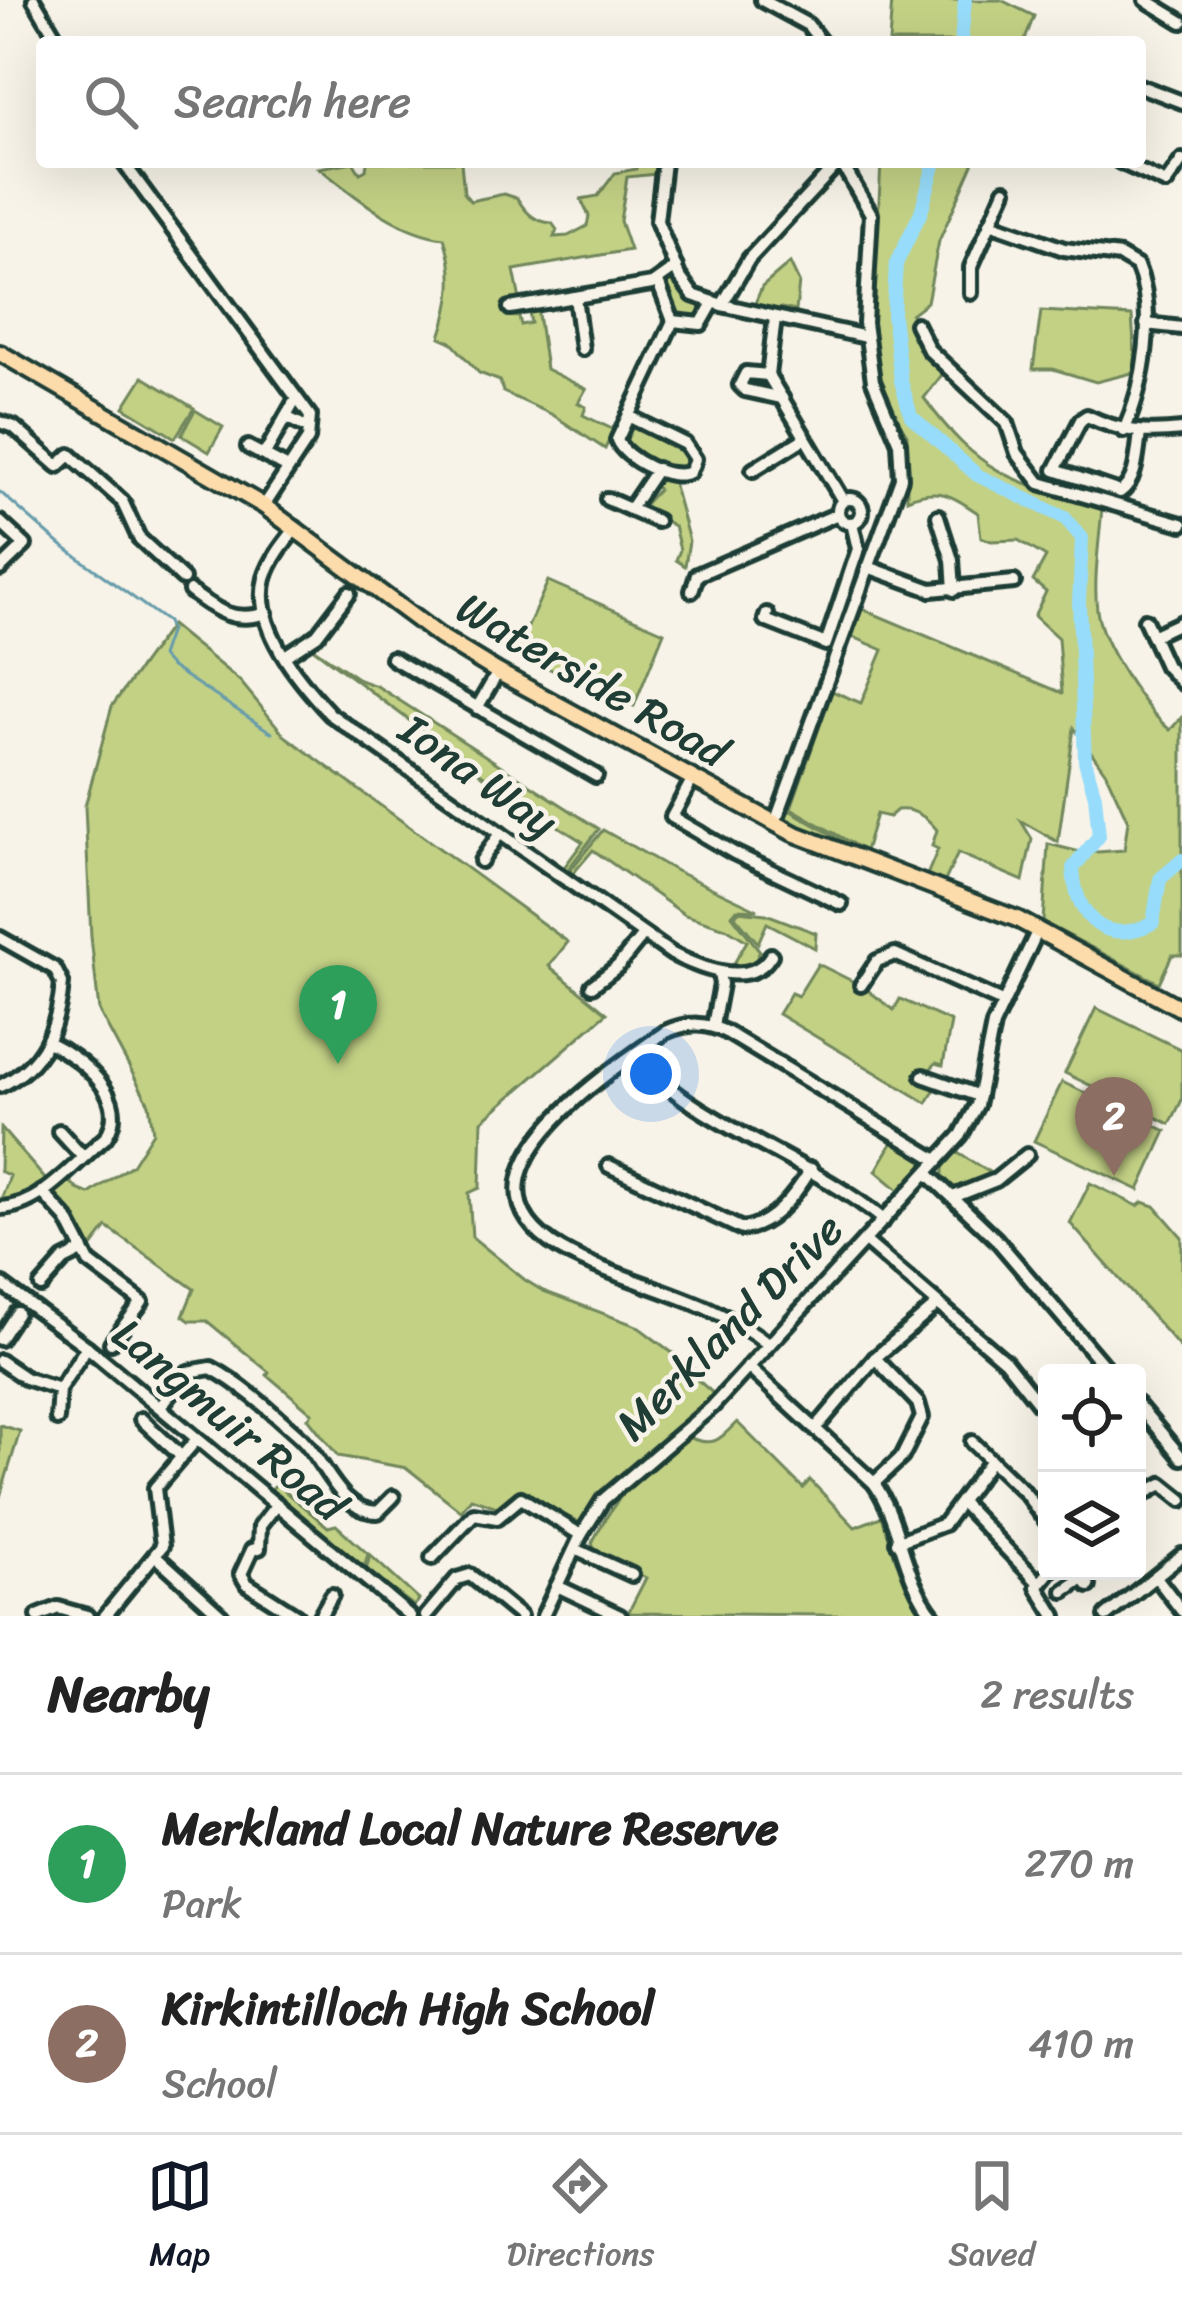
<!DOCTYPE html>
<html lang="en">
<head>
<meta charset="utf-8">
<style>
	body { margin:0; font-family:Sriracha,sans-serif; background:#f6f6f6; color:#222 }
	.controls { position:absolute; right:36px; bottom:36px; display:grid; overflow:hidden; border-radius:12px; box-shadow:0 12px 48px #0002 }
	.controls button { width:108px; height:108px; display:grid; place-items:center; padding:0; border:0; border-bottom:3px solid #e0e0e0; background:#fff; color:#222; font:60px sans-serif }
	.you { position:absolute; left:651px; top:1074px; width:42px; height:42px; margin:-30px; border:9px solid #fff; border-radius:50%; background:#1a73e8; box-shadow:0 0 0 18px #1a73e833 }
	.badge { display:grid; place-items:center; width:78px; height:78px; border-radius:50%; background:#111827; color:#fff; font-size:39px; font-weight:700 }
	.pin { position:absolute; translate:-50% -99px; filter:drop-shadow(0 3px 6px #0008) }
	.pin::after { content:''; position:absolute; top:63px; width:42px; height:36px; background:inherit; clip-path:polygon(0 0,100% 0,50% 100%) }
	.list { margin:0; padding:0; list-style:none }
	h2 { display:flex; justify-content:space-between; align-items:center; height:156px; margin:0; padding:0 48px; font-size:51px }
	h2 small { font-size:39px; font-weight:400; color:#767676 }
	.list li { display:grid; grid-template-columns:78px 1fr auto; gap:36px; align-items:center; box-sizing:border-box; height:180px; padding:0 48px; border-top:3px solid #e0e0e0 }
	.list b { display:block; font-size:45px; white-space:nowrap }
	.list p { margin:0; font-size:39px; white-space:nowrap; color:#767676 }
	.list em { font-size:39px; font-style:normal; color:#767676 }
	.icon { flex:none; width:66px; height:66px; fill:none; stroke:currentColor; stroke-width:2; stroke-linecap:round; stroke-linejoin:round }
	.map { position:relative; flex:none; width:1182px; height:1616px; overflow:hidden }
	.search { position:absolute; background:#fff; box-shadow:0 12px 48px #0002; left:36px; right:36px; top:36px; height:132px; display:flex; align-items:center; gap:30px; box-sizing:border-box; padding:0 42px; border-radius:12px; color:#767676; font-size:45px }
	.sheet { height:516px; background:#fff }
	nav { display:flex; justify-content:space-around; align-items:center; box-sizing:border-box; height:168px; border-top:3px solid #e0e0e0; background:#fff; font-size:33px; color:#767676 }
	nav a { display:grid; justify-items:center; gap:6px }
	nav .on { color:#111827 }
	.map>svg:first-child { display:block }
	.green { fill:#c3d185; stroke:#71875c; stroke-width:3 }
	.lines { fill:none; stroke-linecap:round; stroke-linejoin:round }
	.stream { stroke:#679cab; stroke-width:3 }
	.river { stroke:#97dcfa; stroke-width:14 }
	.minor-casing { stroke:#1f3d34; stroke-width:20 }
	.major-casing { stroke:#1f3d34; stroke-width:22 }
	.minor { stroke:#f7f3e8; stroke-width:10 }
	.major { stroke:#fddcac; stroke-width:14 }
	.labels { text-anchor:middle; stroke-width:9; stroke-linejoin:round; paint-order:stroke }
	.street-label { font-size:45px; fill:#1f3d34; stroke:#f7f3e8 }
</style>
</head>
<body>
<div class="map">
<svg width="1182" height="1616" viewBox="0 0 1182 1616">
	<rect width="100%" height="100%" fill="#f7f3e8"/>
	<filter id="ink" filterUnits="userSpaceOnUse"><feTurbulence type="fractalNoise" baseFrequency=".00833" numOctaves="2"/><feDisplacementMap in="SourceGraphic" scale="24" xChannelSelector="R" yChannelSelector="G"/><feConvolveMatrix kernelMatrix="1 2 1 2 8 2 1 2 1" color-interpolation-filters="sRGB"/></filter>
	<g filter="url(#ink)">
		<g class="green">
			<path d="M892 0H1001L1034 16 1024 42H889Z"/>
			<path d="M353 162 360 173 366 170 367 162H461L464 193 470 201 504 194 517 198C526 213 535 222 552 223L557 230 554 237 568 236 587 226 589 216 581 199 598 196 615 173 636 169 637 162H659L656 174 627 177 620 221 630 250 514 270 520 300 504 302 508 316 519 317 521 325 531 323 528 308 537 307 546 369 586 389 578 403 586 407 583 415 614 430 605 449 553 415 503 392 500 381 479 373 451 342 440 337C452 302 456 274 444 238 398 233 355 196 319 168Z"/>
			<path d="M881 162H974L939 241 927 302 911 314 917 336 945 371 924 398C980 475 1014 482 1102 506 1100 539 1093 577 1097 610 1101 645 1144 708 1170 730L1182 717V955H1172L1159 983 1043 922 1048 844 1084 853 1124 850 1128 821 1106 773 1074 728 1058 842 1021 821 1032 839 1023 881 958 853 945 881 927 875 938 849 932 846 937 830C927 817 915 808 897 810L889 817 876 814 865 851 791 808 832 691 861 703 883 650 849 635 860 608 1062 693 1058 638 1034 616 1046 592 1033 581 1046 557 1018 540 991 541 981 537 978 513C951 495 938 486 907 499V435L893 413 878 375 873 319Z"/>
			<path d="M790 263 799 282 796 311 781 308 779 314 753 308 762 287Z"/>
			<path d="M671 276 705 307 700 320 676 317 664 285Z"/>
			<path d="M1041 311 1132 316 1136 372 1096 382 1053 369H1033Z"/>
			<path d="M143 377 194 408 175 438 124 407Z"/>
			<path d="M195 410 223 427 209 452 181 435Z"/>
			<path d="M635 426 690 452 689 469 673 473 628 451 622 439 628 428Z"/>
			<path d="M663 478 673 482 689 541 685 566 676 560 680 550 674 526 638 505H644L658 490 655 485Z"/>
			<path d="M548 581 664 632 634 706 516 654Z"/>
			<path d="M171 625 240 681 285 736 568 942 549 966 607 1013 482 1121 480 1188 469 1193 472 1237 525 1280 543 1291 637 1326 695 1370 692 1375 715 1395 597 1498 583 1524 520 1493 497 1507 471 1498 461 1511 407 1468 338 1456 308 1418 312 1413 267 1375 269 1372 207 1321H190L183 1316 194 1289 107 1227 85 1256 67 1219 42 1192 63 1173 77 1189 89 1194 132 1165 153 1132 149 1104 99 1011 91 937 85 806 112 706Z"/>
			<path d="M311 647 362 681 377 686 599 829 565 873 562 870 583 842 512 797Z"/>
			<path d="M791 811 860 851 859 854 829 845 786 822 784 812Z"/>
			<path d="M603 830 676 871 758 910 737 909 732 915 760 951 754 964 733 965 747 941 726 928 685 915 593 850 571 876 567 874Z"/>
			<path d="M738 911 766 914 816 933 815 948 767 923 758 943 735 916Z"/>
			<path d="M818 964 862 986 894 1010 900 999 951 1022 943 1065 936 1063 921 1079 936 1087 927 1103 778 1014 791 993 798 996Z"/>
			<path d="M1096 1008 1182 1050V1100L1170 1124 1065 1073Z"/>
			<path d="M1062 1082 1166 1131 1139 1190 1034 1141Z"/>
			<path d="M1 1128 46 1180 16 1201 0 1202 10 1176 0 1171Z"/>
			<path d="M895 1138 921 1153 924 1168 901 1192 876 1171Z"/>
			<path d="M956 1152 994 1175 955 1190 943 1180V1166Z"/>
			<path d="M1090 1183 1138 1206 1143 1202 1155 1206 1182 1237V1350L1070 1223Z"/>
			<path d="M737 1422 803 1488 810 1480 855 1527 883 1516 896 1560 924 1616 628 1613 646 1578 596 1555 592 1543C620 1487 640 1474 690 1438 715 1447 719 1440 737 1422Z"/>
			<path d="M0 1425 20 1431 0 1497Z"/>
			<path d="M276 1484 328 1527 336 1525 368 1554 364 1568 270 1491Z"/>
			<path d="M370 1555 419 1600 414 1606 366 1570Z"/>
		</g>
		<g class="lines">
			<path class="stream" d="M0 492 61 545 167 622 170 630 161 656 170 666 272 733"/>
			<g class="river">
				<path d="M961 42 965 0"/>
				<path d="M935 162 921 212 896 264 893 315 901 381 911 416 977 475 1065 518 1082 538 1079 602 1085 761 1095 796 1099 836 1073 868C1076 918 1104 947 1153 923L1160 879 1182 860"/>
			</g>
			<defs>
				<g id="minor">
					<path d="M34 0 59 42"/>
					<path d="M762 0 808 25 821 42"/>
					<path d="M1146 0 1182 22"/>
					<path d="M1140 86 1182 102"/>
					<path d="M123 162 310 416 308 439 264 506"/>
					<path d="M664 162 657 221 679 276 693 295 722 305 866 337"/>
					<path d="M1120 162 1166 183 1182 160"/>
					<path d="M990 223 1064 249 1120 256 1137 266C1157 311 1144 386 1124 431"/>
					<path d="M971 293V267L1005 190"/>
					<path d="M575 297 582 349"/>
					<path d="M722 305 749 259 839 162"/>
					<path d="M510 308 652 284 676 267"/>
					<path d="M775 318 768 375 843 501"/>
					<path d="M673 321 701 324 713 303"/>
					<path d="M916 324 929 350 1007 423 1017 453 1040 483 1182 524"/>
					<path d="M1146 324 1182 328"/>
					<path d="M768 375 746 373 740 385 745 390 782 398"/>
					<path d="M628 416 685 444 695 459 690 472C671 482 625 460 617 440L673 321 658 282"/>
					<path d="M286 417 304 426"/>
					<path d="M0 422 14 427 58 466 70 455 122 501 139 538 183 579"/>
					<path d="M1140 433C1137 453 1137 481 1120 492L1055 470 1081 420 1087 416C1120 432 1145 434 1182 430"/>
					<path d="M248 447 288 468"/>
					<path d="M264 455 293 404"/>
					<path d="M753 470 805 438"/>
					<circle cx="850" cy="511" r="12"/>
					<path d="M607 499 657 521"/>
					<path d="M630 509 657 469"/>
					<path d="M938 516 952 560 954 590"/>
					<path d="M0 522 25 545 0 569"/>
					<path d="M296 528C284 543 271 559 265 578 252 627 300 682 330 714L672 954C700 968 751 989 771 955"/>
					<path d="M868 567 931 590 1014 582"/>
					<path d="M190 591C216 610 233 624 266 613"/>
					<path d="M692 591 697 575 838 514"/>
					<path d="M767 614 765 620 826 644 858 549 852 523"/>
					<path d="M1145 620 1166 666 1182 683"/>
					<path d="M1152 636 1182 622"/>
					<path d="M285 656 317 635 349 593"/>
					<path d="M392 658 596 776"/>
					<path d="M477 708 498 672"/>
					<path d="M693 778 672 817 734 853 841 904"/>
					<path d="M775 823 901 478 899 443 873 381 865 323 871 214 841 162"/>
					<path d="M481 861 500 833"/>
					<path d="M0 938 55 969 62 983C58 1029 43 1066 0 1086"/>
					<path d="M861 985 877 961 895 954 1002 1002"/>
					<path d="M592 986 618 966 643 935"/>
					<path d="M713 1026 721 984 719 974"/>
					<path d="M635 1056C696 1125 809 1158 884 1220"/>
					<path d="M923 1076 979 1096"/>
					<path d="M59 1131 82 1156"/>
					<path d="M609 1166 742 1229C772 1226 796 1194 811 1169"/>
					<path d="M927 1173 996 1239 1110 1373"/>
					<path d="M42 1192 67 1219 89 1262 142 1302 111 1343"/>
					<path d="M953 1197 996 1180 1027 1155"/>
					<path d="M0 1208C41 1207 74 1163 105 1138 133 1099 81 1058 48 1042"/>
					<path d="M865 1241 1005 1361 1047 1414"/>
					<path d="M0 1283 87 1347 410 1616"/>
					<path d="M41 1286 64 1260 82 1251"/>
					<path d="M0 1339 17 1313"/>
					<path d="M769 1345C716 1302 646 1288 584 1261 427 1192 591 1084 665 1032 688 1022 706 1022 728 1033L936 1159"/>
					<path d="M0 1361 25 1378 59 1389"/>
					<path d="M748 1367 874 1483C902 1523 901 1576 934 1616"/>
					<path d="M1137 1404 1182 1458"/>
					<path d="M160 1407 188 1372 211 1368C242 1384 274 1414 300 1437 324 1459 339 1512 378 1512L393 1497"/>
					<path d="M57 1419 59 1389 87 1347"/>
					<path d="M141 1419 182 1457"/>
					<path d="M816 1428 875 1358 938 1304"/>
					<path d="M972 1442 1025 1493 1047 1522"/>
					<path d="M874 1483 902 1457 922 1417 918 1403 875 1358"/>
					<path d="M1137 1498 1162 1484 1182 1500"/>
					<path d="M961 1502 1038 1582"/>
					<path d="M277 1504 260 1526 259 1548 252 1550 241 1574 247 1584 297 1616"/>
					<path d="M897 1542 944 1524 991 1460"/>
					<path d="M575 1549 632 1575"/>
					<path d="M156 1556 222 1616"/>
					<path d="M432 1558 474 1514 497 1518 521 1498 581 1535"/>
					<path d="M1050 1571 1037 1587 1055 1616"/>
					<path d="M1076 1571 1089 1586"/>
					<path d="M1156 1577 1182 1611"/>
					<path d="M557 1586 620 1616"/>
					<path d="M1064 1591 1083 1578"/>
					<path d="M38 1616 58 1608 87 1616"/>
					<path d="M105 1616 162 1546 155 1488 197 1439"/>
					<path d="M320 1616 332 1595"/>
					<path d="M426 1616 457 1579 470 1575 520 1616"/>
					<path d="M543 1616 581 1535 603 1500 712 1407 961 1135 977 1105 993 1025 1038 930"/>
					<path d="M1106 1616 1182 1555"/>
				</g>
				<path id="major" d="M0 353 264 506 439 636 498 672 793 833 1017 919 1182 1009"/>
			</defs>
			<use href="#minor" class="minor-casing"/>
			<use href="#major" class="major-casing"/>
			<use href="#minor" class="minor"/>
			<use href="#major" class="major"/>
		</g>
	</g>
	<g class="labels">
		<g class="street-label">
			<text transform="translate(593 679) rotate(30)" y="16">Waterside Road</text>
			<text transform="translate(479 775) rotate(35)" y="16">Iona Way</text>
			<text transform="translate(729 1326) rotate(-45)" y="16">Merkland Drive</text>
			<text transform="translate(230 1419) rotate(40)" y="16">Langmuir Road</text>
		</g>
	</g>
</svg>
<div class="controls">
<button><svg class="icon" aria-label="locate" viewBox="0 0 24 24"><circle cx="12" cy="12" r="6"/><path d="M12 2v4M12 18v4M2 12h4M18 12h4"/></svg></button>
<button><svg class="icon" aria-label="layers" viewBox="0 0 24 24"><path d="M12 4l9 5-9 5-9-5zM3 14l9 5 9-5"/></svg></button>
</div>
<div class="you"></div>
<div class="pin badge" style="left:338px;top:1064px;background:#2e9e5b">1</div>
<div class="pin badge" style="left:1114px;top:1176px;background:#8d6e63">2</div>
<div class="search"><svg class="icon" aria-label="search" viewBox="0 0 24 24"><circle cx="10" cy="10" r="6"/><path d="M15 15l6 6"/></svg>Search here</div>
</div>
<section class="sheet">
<h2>Nearby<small>2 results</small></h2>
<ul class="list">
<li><span class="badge" style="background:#2e9e5b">1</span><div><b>Merkland Local Nature Reserve</b><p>Park</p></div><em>270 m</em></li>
<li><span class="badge" style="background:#8d6e63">2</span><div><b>Kirkintilloch High School</b><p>School</p></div><em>410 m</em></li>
</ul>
</section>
<nav>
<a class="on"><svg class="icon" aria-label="map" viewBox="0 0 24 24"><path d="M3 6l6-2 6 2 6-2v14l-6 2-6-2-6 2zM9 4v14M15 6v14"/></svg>Map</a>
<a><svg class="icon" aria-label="directions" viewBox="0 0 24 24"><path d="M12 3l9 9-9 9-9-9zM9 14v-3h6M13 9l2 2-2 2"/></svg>Directions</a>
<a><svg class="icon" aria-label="saved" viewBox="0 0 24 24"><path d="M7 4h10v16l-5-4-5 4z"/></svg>Saved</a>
</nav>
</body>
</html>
